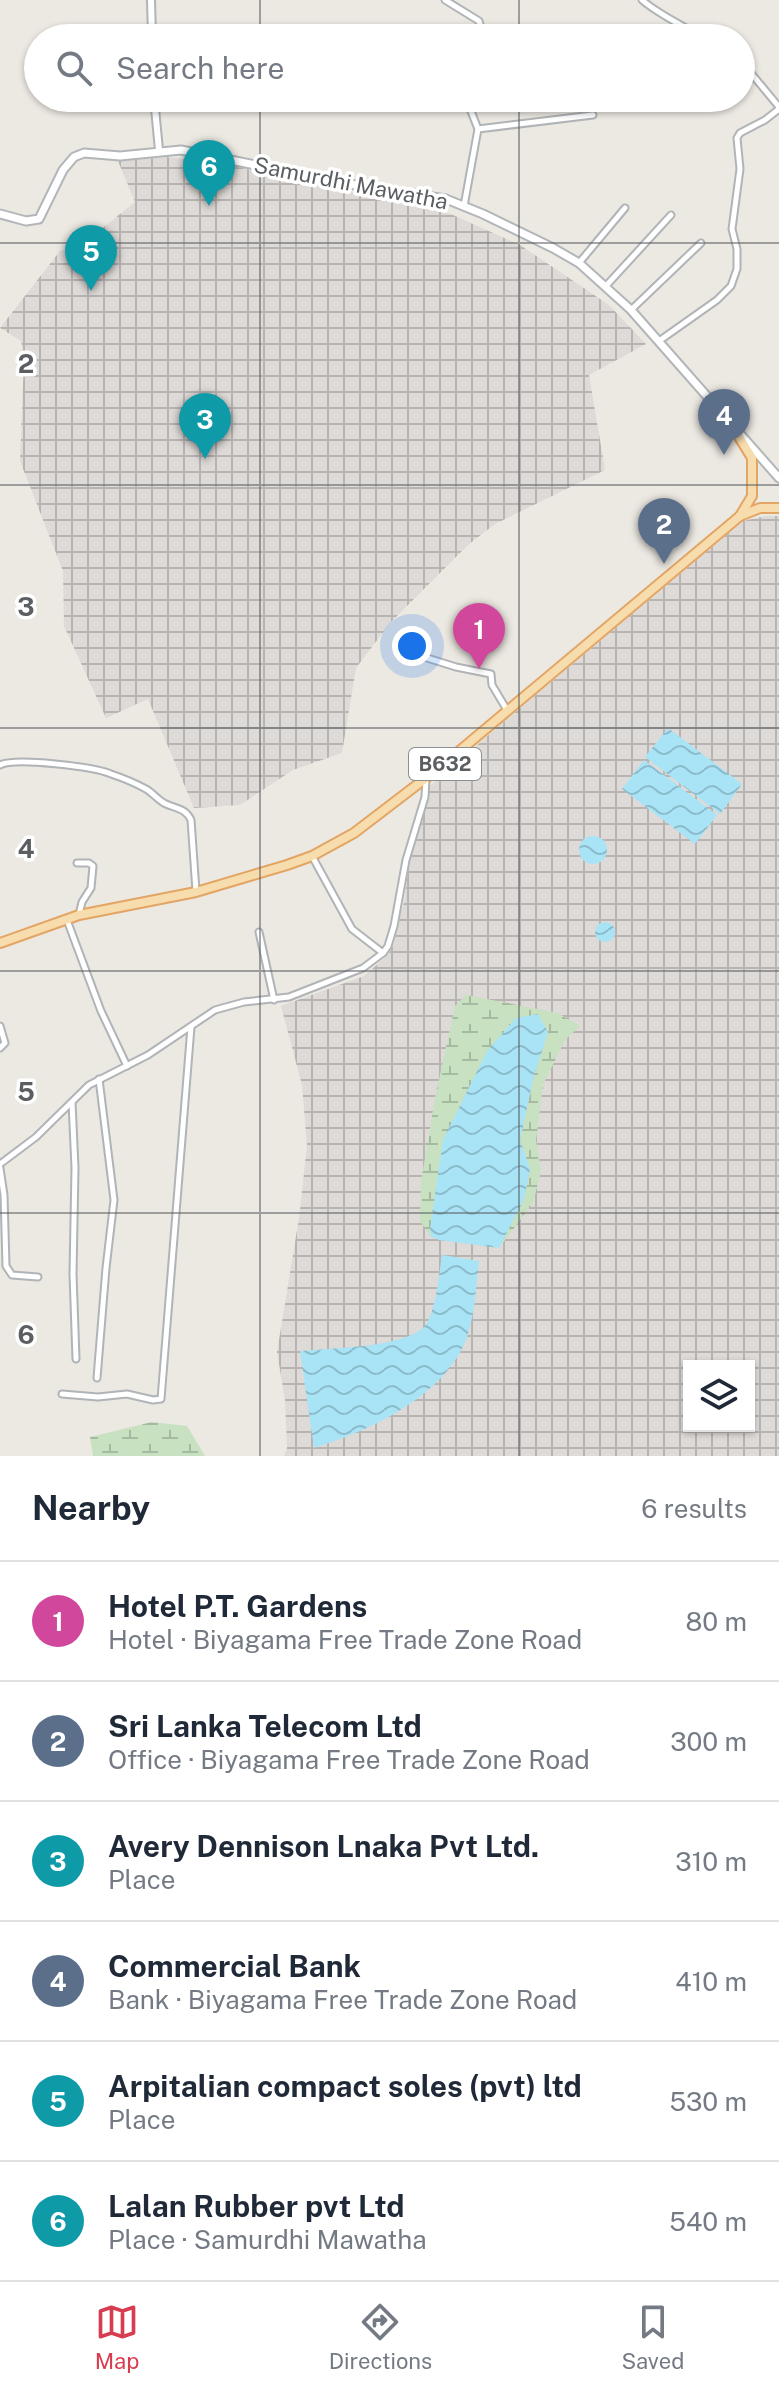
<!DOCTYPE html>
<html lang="en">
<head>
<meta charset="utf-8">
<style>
	body { margin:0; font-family:"Public Sans",sans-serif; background:#f6f6f7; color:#1f2937 }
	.controls { position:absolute; right:24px; bottom:24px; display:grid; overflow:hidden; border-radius:0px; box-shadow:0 2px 6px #0004 }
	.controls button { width:72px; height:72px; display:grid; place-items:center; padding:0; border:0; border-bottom:2px solid #e0e1e3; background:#fff; color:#1f2937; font:40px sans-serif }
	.you { position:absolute; left:412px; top:646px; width:28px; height:28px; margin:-20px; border:6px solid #fff; border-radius:50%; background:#1a73e8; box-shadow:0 0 0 12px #1a73e833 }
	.badge { display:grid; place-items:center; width:52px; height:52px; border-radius:50%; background:#d83c50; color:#fff; font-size:26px; font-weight:700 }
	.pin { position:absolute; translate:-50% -66px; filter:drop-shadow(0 2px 4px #0008) }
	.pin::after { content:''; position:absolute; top:42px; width:28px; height:24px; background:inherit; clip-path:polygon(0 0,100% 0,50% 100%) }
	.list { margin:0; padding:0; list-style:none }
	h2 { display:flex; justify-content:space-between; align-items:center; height:104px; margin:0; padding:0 32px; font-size:34px }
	h2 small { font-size:26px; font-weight:400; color:#747a83 }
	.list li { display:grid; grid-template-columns:52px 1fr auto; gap:24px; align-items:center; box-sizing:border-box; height:120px; padding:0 32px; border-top:2px solid #e0e1e3 }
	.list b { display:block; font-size:30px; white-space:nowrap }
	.list p { margin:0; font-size:26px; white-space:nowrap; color:#747a83 }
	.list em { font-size:26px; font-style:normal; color:#747a83 }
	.icon { flex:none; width:44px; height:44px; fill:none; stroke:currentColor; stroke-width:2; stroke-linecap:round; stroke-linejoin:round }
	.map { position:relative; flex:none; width:779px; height:1456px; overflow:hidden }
	.search { position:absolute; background:#fff; box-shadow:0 2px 6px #0004; left:24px; right:24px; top:24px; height:88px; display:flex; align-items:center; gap:20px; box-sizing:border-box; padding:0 28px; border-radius:44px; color:#747a83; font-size:30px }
	.sheet { height:824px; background:#fff }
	nav { display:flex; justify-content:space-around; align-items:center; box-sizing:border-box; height:112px; border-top:2px solid #e0e1e3; background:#fff; font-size:22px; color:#747a83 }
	nav a { display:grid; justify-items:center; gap:4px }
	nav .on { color:#d83c50 }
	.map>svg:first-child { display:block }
	.industrial { fill:url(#industrial-grid); fill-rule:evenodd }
	.wetland { fill:url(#wetland-marsh) }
	.water { fill:url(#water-waves) }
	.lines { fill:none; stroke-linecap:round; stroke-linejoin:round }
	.minor-casing { stroke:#b0b4b7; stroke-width:9 }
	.tertiary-casing { stroke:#b0b4b7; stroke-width:10 }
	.secondary-casing { stroke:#b2b6b9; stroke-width:11 }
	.primary-casing { stroke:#e3a564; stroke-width:12 }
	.minor { stroke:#fff; stroke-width:5 }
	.tertiary { stroke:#fff; stroke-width:6 }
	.secondary { stroke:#fff; stroke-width:7 }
	.primary { stroke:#f7dcad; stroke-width:8 }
	.grid { fill:none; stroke:#5b5f62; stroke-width:2; stroke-opacity:0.55 }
	.labels { text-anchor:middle; stroke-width:7; stroke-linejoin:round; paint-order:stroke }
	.shield { fill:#fff; stroke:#8c8f91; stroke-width:2 }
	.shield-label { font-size:20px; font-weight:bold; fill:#5b5f62 }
	.street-label { font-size:22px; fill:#5b5f62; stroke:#fff }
	.grid-label { font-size:26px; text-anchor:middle; font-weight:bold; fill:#5b5f62; stroke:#fff; stroke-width:7; stroke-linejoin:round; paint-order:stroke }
</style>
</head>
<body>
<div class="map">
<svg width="779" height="1456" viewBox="0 0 779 1456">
	<defs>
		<pattern id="industrial-grid" width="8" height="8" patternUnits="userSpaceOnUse" patternTransform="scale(2)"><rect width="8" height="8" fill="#dedad7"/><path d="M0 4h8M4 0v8" fill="none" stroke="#b7b4b2"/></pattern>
		<pattern id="wetland-marsh" width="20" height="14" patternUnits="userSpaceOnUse" patternTransform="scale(2)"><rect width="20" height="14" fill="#c8e1c1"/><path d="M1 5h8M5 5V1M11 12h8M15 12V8" fill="none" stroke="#a5baa0"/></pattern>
		<pattern id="water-waves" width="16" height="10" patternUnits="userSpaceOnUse" patternTransform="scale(2)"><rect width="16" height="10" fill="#a8e4f6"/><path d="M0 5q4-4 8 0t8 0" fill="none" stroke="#8cbccb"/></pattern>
	</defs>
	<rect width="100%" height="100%" fill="#ece8e2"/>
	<g class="industrial">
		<path d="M167 157 219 163 343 190 426 203 520 245 609 305 646 344 589 375 605 470 495 524 468 545 391 622 356 668 342 753 293 770 240 805 194 808 148 699 106 718 64 626 63 571 20 461 24 357 21 341 0 328 60 251 80 246 135 202 118 161Z"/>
		<path d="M765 516H779V1456H284L287 1448 285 1400 277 1352 299 1218 307 1146 302 1085 281 1006 364 976 387 956 393 946 404 902 411 851 431 785 513 714 743 521ZM689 1366H749V1426H689Z"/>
	</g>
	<g class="wetland">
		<path d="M466 995 558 1013 580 1026 565 1040 543 1085 536 1140 541 1171 533 1203 499 1248 524 1199 530 1169 520 1140 534 1076 548 1032 430 1229 431 1237 420 1221 421 1182 435 1098 455 1006Z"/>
		<path d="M152 1422 187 1426 205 1456H93L90 1437Z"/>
	</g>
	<g class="water">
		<path d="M668 728 742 784 720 814 645 757Z"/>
		<path d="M644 760 717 815 695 844 622 789Z"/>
		<circle cx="593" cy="850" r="14"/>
		<circle cx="605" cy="932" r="10"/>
		<path d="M538 1014 548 1032 534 1076 520 1140 530 1169 524 1199 499 1248 439 1240 431 1237 430 1229 443 1140 487 1051 516 1018Z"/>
		<path d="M442 1255 479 1261C476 1287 475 1315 466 1340 443 1397 369 1431 314 1448L300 1351C331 1348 400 1348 423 1328 436 1316 439 1273 442 1255Z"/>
	</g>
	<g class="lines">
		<defs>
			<g id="minor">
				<path d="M445 0 479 21 484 38"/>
				<path d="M642 0C659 15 683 25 702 38"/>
				<path d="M741 61 779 107"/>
				<path d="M478 129 593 115"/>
				<path d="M464 206 478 129 469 106 471 98"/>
				<path d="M579 263 625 208"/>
				<path d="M605 287 671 215"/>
				<path d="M631 310 701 243"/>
				<path d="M659 341 717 300 731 286 737 269V249L732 229 740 169 737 138 740 133 765 120 779 109"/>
				<path d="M408 652 456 667 491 674 492 685 507 710"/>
				<path d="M0 765C15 757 95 767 111 774 123 778 135 783 146 789 153 793 159 801 166 804 177 809 185 808 191 820L196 891"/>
				<path d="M312 856 352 929 383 953"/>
				<path d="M77 863H89L93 866 91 888 82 902 79 915"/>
				<path d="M67 920 101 1011 127 1066"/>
				<path d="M259 932 274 1000"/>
				<path d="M0 1026 5 1043 0 1048"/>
				<path d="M72 1102 75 1168 73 1274 76 1359"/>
				<path d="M0 1164 36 1137 89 1085 148 1055 215 1010 244 1002 289 997 363 968 383 953 388 946 394 926 406 860 425 797 426 779"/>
				<path d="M0 1168 4 1195 6 1266 12 1275 38 1277"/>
				<path d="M97 1378 106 1268 114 1200 99 1079"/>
				<path d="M62 1394 98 1397 127 1394 153 1400 161 1399 191 1027"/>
			</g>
			<g id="tertiary">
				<path d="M151 0 152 38"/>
				<path d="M154 98 159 150"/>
			</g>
			<path id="secondary" d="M0 214 26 221 39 219 63 170 74 157 84 153 120 156 181 150 365 187 446 199 483 214 553 248 579 263 631 310 779 478"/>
			<g id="primary">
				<path d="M740 516 760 508H779"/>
				<path d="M0 943 79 915 196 892 287 865 312 856 354 833 439 768 740 516 752 496V458L731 424"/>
			</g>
		</defs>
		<use href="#minor" class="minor-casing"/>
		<use href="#tertiary" class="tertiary-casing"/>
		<use href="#secondary" class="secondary-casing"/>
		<use href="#primary" class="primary-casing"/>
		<use href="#minor" class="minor"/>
		<use href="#tertiary" class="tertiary"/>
		<use href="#secondary" class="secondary"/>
		<use href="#primary" class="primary"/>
	</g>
	<path class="grid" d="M260 0V38M519 0V38M260 98V1456M519 98V1456M0 243H779M0 485H779M0 728H779M0 971H779M0 1213H779"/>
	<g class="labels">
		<rect class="shield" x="409" y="748" width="72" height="32" rx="6"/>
		<g class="shield-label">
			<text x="445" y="771">B632</text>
		</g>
		<g class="street-label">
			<text transform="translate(351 183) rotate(11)" y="8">Samurdhi Mawatha</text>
		</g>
	</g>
	<g class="grid-label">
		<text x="26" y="373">2</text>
		<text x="26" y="616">3</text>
		<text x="26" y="858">4</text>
		<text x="26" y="1101">5</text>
		<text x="26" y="1344">6</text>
	</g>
</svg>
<div class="controls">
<button><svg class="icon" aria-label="layers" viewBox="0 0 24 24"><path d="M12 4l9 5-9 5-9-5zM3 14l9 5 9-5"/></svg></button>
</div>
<div class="you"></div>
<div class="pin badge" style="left:479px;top:669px;background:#d1479c">1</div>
<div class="pin badge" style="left:664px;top:564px;background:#5c6f8a">2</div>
<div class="pin badge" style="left:205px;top:459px;background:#0f9aa8">3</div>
<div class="pin badge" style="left:724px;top:455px;background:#5c6f8a">4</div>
<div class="pin badge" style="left:91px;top:291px;background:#0f9aa8">5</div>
<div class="pin badge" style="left:209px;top:206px;background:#0f9aa8">6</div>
<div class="search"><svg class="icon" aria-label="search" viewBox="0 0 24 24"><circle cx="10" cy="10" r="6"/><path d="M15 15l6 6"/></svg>Search here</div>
</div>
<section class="sheet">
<h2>Nearby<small>6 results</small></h2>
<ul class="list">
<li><span class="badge" style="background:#d1479c">1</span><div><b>Hotel P.T. Gardens</b><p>Hotel · Biyagama Free Trade Zone Road</p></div><em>80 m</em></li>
<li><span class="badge" style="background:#5c6f8a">2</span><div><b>Sri Lanka Telecom Ltd</b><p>Office · Biyagama Free Trade Zone Road</p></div><em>300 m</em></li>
<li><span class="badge" style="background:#0f9aa8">3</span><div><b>Avery Dennison Lnaka Pvt Ltd.</b><p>Place</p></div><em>310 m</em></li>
<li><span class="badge" style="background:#5c6f8a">4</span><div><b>Commercial Bank</b><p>Bank · Biyagama Free Trade Zone Road</p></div><em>410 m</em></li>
<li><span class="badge" style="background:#0f9aa8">5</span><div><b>Arpitalian compact soles (pvt) ltd</b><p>Place</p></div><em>530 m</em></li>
<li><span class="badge" style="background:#0f9aa8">6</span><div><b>Lalan Rubber pvt Ltd</b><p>Place · Samurdhi Mawatha</p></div><em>540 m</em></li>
</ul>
</section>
<nav>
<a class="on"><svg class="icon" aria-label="map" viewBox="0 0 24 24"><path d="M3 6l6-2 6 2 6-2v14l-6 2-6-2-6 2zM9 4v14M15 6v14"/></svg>Map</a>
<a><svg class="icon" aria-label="directions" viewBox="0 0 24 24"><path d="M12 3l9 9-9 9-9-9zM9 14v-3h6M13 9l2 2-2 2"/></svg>Directions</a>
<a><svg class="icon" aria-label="saved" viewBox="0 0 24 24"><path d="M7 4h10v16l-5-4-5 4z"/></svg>Saved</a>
</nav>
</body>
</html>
